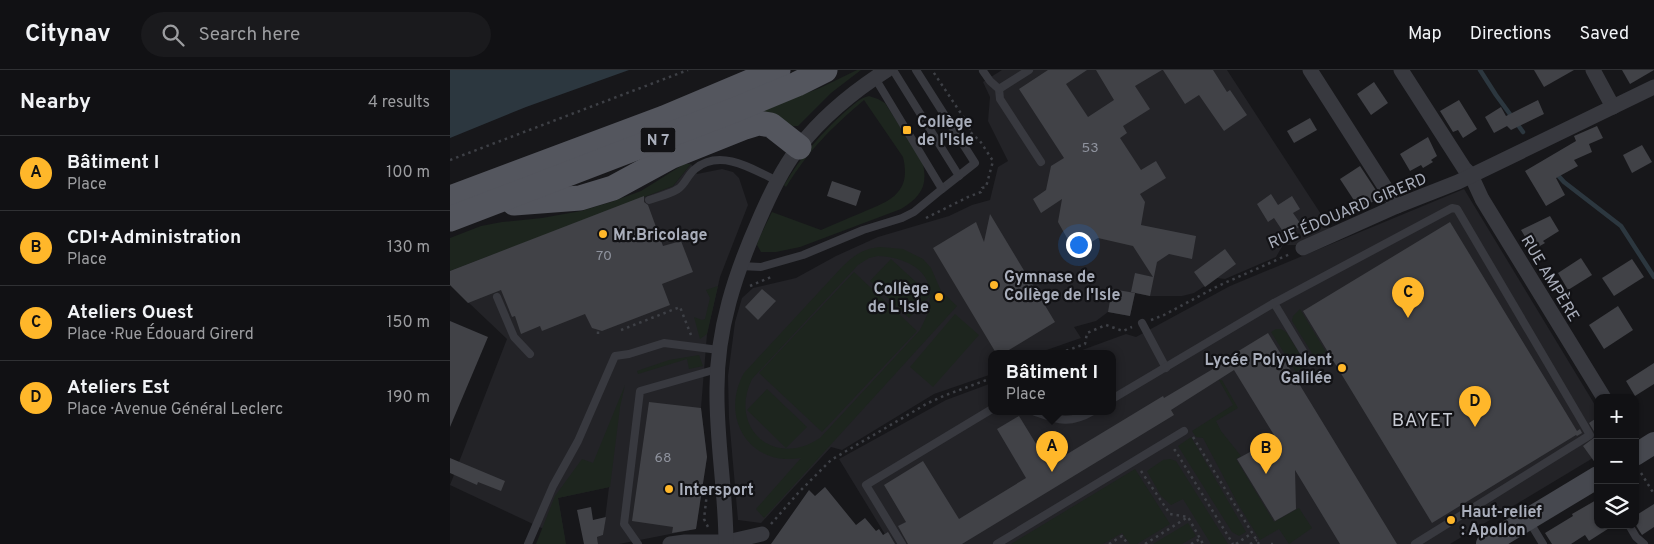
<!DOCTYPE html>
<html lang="en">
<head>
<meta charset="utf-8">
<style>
	body { margin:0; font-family:Overpass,sans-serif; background:#1a1a1d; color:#f1f3f6 }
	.controls { position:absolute; right:15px; bottom:15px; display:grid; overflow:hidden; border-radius:10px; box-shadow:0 1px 4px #0004 }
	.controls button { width:45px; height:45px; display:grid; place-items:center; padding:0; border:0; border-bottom:1px solid #303134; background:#111114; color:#f1f3f6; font:25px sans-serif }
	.you { position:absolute; left:628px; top:174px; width:18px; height:18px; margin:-12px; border:4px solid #fff; border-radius:50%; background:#1a73e8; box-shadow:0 0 0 8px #1a73e833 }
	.badge { display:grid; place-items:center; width:32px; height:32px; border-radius:50%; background:#ffb72a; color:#111; font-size:16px; font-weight:700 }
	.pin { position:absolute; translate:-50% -41px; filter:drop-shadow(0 1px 2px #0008) }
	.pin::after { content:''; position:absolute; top:26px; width:18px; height:15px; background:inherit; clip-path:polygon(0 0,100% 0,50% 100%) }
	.popup { position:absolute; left:538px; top:280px; width:128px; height:65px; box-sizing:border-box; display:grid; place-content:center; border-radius:10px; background:#111114; filter:drop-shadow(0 1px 4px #0005); font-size:16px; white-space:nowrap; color:#9c9da0 }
	.popup b { font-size:19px; color:#f1f3f6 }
	.popup::after { content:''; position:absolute; left:50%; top:100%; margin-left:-10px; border:10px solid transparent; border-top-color:#111114 }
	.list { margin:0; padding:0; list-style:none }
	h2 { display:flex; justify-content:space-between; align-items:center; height:65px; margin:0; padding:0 20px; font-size:21px }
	h2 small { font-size:16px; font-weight:400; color:#9c9da0 }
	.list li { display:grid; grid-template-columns:32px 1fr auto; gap:15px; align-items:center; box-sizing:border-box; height:75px; padding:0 20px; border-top:1px solid #303134 }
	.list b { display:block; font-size:19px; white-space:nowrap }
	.list p { margin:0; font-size:16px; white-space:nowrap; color:#9c9da0 }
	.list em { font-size:16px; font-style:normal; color:#9c9da0 }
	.icon { flex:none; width:28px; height:28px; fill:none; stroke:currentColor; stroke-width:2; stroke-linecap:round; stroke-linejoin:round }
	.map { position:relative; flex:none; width:1204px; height:474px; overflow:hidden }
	header { display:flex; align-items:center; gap:30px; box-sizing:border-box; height:70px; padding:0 25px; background:#111114; border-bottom:1px solid #303134 }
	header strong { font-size:24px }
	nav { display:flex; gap:28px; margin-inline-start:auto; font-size:18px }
	.search { width:350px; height:45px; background:#1a1a1d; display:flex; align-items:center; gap:12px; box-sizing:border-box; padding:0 18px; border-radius:28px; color:#9c9da0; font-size:19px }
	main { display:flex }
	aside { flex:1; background:#111114 }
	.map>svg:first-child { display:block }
	.built { fill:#232327 }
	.green { fill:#1d251e; fill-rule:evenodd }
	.water { fill:#2c373f }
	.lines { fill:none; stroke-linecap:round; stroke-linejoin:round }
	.stream { stroke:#2c373f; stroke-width:4.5 }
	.building { fill:#414247 }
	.path { stroke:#3e4046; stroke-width:2.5; stroke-dasharray:2.5 4; stroke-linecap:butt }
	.lane { stroke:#38393f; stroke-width:8 }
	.street { stroke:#38393f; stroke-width:15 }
	.secondary { stroke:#46484f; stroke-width:22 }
	.primary { stroke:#54565e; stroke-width:25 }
	.poi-dot { fill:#ffb72a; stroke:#121215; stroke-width:2 }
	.labels { text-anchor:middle; stroke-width:4.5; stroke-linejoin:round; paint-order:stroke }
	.number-label { font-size:14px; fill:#8f939e }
	.shield { fill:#121215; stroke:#7c7f89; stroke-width:1 }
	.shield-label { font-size:15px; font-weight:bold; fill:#a9aebb }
	.poi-label { font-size:16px; font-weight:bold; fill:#a9aebb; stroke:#121215; text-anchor:start }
	.street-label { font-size:16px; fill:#a9aebb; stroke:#121215 }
	.quarter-label { font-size:19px; letter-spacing:1px; fill:#cacdd6; stroke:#121215 }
</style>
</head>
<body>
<header>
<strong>Citynav</strong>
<div class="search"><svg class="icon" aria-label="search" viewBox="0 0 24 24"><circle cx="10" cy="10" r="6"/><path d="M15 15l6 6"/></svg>Search here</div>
<nav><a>Map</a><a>Directions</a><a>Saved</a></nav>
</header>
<main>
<aside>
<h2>Nearby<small>4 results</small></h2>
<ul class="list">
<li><span class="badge">A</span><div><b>Bâtiment I</b><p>Place</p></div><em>100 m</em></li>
<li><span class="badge">B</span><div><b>CDI+Administration</b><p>Place</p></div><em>130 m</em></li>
<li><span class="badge">C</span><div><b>Ateliers Ouest</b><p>Place · Rue Édouard Girerd</p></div><em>150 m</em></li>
<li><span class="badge">D</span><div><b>Ateliers Est</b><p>Place · Avenue Général Leclerc</p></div><em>190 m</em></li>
</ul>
</aside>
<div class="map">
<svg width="1204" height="474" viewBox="0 0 1204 474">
	<rect width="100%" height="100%" fill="#17171a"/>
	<g class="built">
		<path d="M552 0H777L882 161 847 175H833L826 187 775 209 767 208 744 223 732 226H700L685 223 680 246 658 242 646 251 624 257 631 268 588 283H542V304L484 324 392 380 381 377 311 453 288 450 279 348 278 306 285 252 292 228 303 218 346 208 386 186 428 167 499 146 522 135 540 130 548 97 558 91 538 51 540 27 533 12Z"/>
		<path d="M241 94 247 104 272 99 283 102 289 108 298 135 270 207 257 264 251 338 257 387 246 459 169 474H148L147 467 153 465 159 417 108 428 115 469 0 415 57 269 0 215V201L223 116Z"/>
		<path d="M1014 119 1148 340V385L1000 474H441L389 389 496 330 542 313V341H662V283H624L676 264 686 267 780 216Z"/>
	</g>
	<g class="green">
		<path d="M407 0H411L381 23 348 56H343L332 50 270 56 370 18Z"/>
		<path d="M419 26 428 29 435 33 472 91C479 115 471 127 451 139L350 177 326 182H311L307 175 308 170 322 142 371 160C385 154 398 148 411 143 439 131 462 124 453 87L414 30C381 58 359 80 336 117L334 115C351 87 371 63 396 41 403 35 410 28 419 26Z"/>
		<path d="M234 94H241L223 116 0 201V168L31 156 52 152 92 148 131 141 161 132 191 121Z"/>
		<path d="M430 177 453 179 473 189 481 198 491 221 507 236 314 448 306 439 351 388C300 397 269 348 294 303L392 197C405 185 412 179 430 177ZM428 186C451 187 480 197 480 225L441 189 420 211 459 248 480 226 478 243 470 260 370 368C324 399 278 358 302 309L408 195 419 188Z"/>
		<path d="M404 202 467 261 372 362 309 303Z"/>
		<path d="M268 216 257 264 250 269 244 247 252 250 255 249 260 228 256 220Z"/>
		<path d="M850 239 876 282 865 288 842 251 843 246Z"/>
		<path d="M505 244 529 265 483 317 460 297Z"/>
		<path d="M826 259H831L836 262 857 295 846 302 821 262Z"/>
		<path d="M249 285 253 296 239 299 237 289 188 304 187 301 219 290Z"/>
		<path d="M769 310H772L788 338 766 351 771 361 791 386 786 389 824 452 849 438 862 458 839 474 829 459 810 470 788 434 753 368 746 367 742 361 783 335Z"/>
		<path d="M175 315 170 337 160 417 108 428 116 474H86L105 426 132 389 143 393Z"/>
		<path d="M317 319 357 357 336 378 297 340Z"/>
		<path d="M741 367 796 462 789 466 782 462 728 376Z"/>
		<path d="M720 389 726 391 778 474H761L733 429 721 435 711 426 697 401 713 390Z"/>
		<path d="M685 399 720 454 687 474H680L672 463 653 474H561Z"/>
		<path d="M738 453 746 466 732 474H703Z"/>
	</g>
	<path class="water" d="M0 0H179L76 37 0 68Z"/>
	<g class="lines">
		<g class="stream">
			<path d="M1030 0 1046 25 1073 62"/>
			<path d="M1105 102 1114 112 1171 156 1204 207"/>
		</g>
	</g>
	<g class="building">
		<path d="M598 0H637L616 14 638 47 664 30 646 0H712L685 16 700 39 673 56 677 63 670 68 691 100 706 91 716 108 690 124 695 132 691 155 746 166 742 189 719 184 707 192 700 226 681 222 685 203 703 207 683 176 648 168 640 173 617 168 608 152 612 129 591 143 583 129 596 120 601 96 614 88 569 19Z"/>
		<path d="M713 0H763L777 22 780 20 797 45 774 61 749 25 735 34Z"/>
		<path d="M1084 0H1124L1094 17Z"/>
		<path d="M1172 0H1204L1180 14Z"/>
		<path d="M924 12 938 33 921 45 907 24Z"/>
		<path d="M1009 30 1027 59 1013 68 1008 60 1003 62 990 41Z"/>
		<path d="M1088 30 1094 44 1061 60 1057 56 1044 63 1035 47 1051 37 1056 46Z"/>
		<path d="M860 48 867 60 844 73 837 61Z"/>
		<path d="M1147 56 1153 68 1139 74 1142 82 1124 90 1128 96 1106 108 1115 125 1096 136 1075 101 1126 71 1124 66Z"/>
		<path d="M978 67 987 86 981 90 983 92 973 98 971 95 960 101 950 84Z"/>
		<path d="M1192 75 1202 92 1182 103 1173 85Z"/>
		<path d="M910 96 931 128 909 138 890 109Z"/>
		<path d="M382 111 411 121 406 136 377 126Z"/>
		<path d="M821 124 828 135 842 126 850 139 843 143 850 153 847 155 849 157 836 166 824 148 818 152 807 134Z"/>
		<path d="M194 126V132L198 135 213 176 231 171 243 202 212 214 220 235 152 261 142 258 135 244 92 261 90 256 71 264 65 246 62 247 51 220 18 233 0 215V201Z"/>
		<path d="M540 144 605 252 554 283H546L483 178 526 152 534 172Z"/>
		<path d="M1100 146 1109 161 1093 171 1095 173 1083 180 1071 160Z"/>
		<path d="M1000 152 1127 361 1130 359 1132 363 1127 366 1126 365 982 453 853 241Z"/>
		<path d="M775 179 786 194 755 217 744 202Z"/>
		<path d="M1131 188 1142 205 1118 220 1108 203Z"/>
		<path d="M1182 189 1194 207 1164 226 1152 208Z"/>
		<path d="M312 219 326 231 308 250 295 237Z"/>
		<path d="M662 219 685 223 680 246 658 242Z"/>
		<path d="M1168 236 1183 260 1154 279 1139 255Z"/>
		<path d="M0 251 38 267 0 357Z"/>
		<path d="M818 263 947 474H890L845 400 846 439 825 451 787 389 811 376 810 374 824 365 784 300 721 340 724 345 512 474H458L448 456 456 452 434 415 473 391 509 449 576 408 547 359 569 346 599 395 713 326 714 328 778 290 777 288Z"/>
		<path d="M1204 293V314L1185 326 1176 311Z"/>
		<path d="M199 332 251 338 257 387 246 459 222 463 223 457 182 451Z"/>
		<path d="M1148 347V394H1146L1133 376 1145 367V363L1139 353Z"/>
		<path d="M0 388 55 411 51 421 28 412 27 415 0 403Z"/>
		<path d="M375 417 406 455 415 448 426 461 429 459 433 465 438 462 445 474H321L359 420 365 426Z"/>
		<path d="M1148 429V455H1164L1139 471 1135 465 1121 474H1102L1095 463 1123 446 1122 444Z"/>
		<path d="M1204 434V457L1192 465 1185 454V446Z"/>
		<path d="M141 437 143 450 156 447 153 465 147 467 148 474H134L127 440Z"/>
	</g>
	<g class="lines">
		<g class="path">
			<path d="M0 90 238 0"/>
			<path d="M476 148 518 127 531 122 532 118 536 117 543 91 530 71 519 61 520 57 482 0"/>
			<path d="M300 216 321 207"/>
			<path d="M701 250 714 245 768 216 840 184"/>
			<path d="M171 260 230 237 241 265"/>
			<path d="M148 264V261"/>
			<path d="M610 283 635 274 637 263 656 255 673 261 682 257"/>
			<path d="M743 367 809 474"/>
			<path d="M724 381 725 380 783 474"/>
			<path d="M691 401 720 444 738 447 753 474"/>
			<path d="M1191 403 1204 424"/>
			<path d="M257 423 254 449 259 459"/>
			<path d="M321 454 349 422 381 390 478 333 496 325 542 308"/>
			<path d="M659 474 672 466 678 474"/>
			<path d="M695 474 738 447"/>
			<path d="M741 474 750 469"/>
			<path d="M786 474 802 463"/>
			<path d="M800 474 807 470"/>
			<path d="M821 474H823"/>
		</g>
		<g class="lane">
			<path d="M443 0 509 106"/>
			<path d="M466 0 525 93 492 119"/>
			<path d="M579 0 549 19 550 29 591 92"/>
			<path d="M533 1 540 11 549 19"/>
			<path d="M199 130C208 127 220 124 228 119 235 115 238 104 245 99 270 78 303 99 327 111"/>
			<path d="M290 196 311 197 353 185 413 160 452 148 464 142 492 119 425 8"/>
			<path d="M47 227 64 267 80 284"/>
			<path d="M824 233 859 291"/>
			<path d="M692 253 716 298"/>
			<path d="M662 329 824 233 1002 138 1007 139 1140 365 965 474"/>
			<path d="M583 341C608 350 619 355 643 341"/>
			<path d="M1079 451 1093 474"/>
			<path d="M1179 455 1186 467 1194 474"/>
			<path d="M78 474 103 416 128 371 165 286 179 284 214 273 269 280"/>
			<path d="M188 474 174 454 190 321 267 299"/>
			<path d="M452 474 416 415 542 339"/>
			<path d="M547 474 734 361"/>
		</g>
		<g class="street">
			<path d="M860 0 947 136"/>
			<path d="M951 0 1014 98 1021 105 1032 129 1154 328"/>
			<path d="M1143 0 1163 37"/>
			<path d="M853 178 947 136 1008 112 1204 17"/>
			<path d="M220 474 235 472H277L312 464"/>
			<path d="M276 474C276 422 266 370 267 318 267 259 285 204 309 150 320 125 332 99 349 77 374 45 404 21 437 0"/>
		</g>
		<g class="secondary">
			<path d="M1185 385 1204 373"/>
			<path d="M1037 474 1148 407"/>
		</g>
		<g class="primary">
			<path d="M0 128 214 48 328 0"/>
			<path d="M64 133 130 128 163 118 220 87 295 57 308 53 321 55 349 77"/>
			<path d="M0 149 287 39 347 14 375 0"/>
		</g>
	</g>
	<g class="poi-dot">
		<rect x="452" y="55" width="10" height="10" rx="2.5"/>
		<circle cx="153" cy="164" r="5"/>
		<circle cx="544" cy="215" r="5"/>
		<circle cx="489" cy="227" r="5"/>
		<circle cx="892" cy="298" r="5"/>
		<circle cx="219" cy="419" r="5"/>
		<circle cx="1001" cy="450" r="5"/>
	</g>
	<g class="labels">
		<g class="number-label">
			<text x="640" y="82">53</text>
			<text x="154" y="190">70</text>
			<text x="213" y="392">68</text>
		</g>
		<rect class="shield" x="190.5" y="57.5" width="35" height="25" rx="4"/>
		<g class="shield-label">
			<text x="208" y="75">N 7</text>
		</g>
		<g class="poi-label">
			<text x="467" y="57">Collège<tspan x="467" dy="18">de l'Isle</tspan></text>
			<text x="163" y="170">Mr.Bricolage</text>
			<text x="554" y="212">Gymnase de<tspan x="554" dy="18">Collège de l'Isle</tspan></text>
			<text x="479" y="224" text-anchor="end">Collège<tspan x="479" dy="18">de L'Isle</tspan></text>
			<text x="882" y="295" text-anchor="end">Lycée Polyvalent<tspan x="882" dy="18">Galilée</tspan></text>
			<text x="229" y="425">Intersport</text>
			<text x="1011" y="447">Haut-relief<tspan x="1011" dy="18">: Apollon</tspan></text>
		</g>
		<g class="street-label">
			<text transform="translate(897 140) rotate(-23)" y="6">RUE ÉDOUARD GIRERD</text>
			<text transform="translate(1101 208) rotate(59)" y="6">RUE AMPÈRE</text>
		</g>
		<g class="quarter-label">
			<text x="973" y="356">BAYET</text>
		</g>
	</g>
</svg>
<div class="controls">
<button>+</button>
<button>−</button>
<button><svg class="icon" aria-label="layers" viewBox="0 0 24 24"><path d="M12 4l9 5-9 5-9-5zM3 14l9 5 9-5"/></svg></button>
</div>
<div class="you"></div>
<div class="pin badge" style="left:602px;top:402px">A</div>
<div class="popup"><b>Bâtiment I</b>Place</div>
<div class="pin badge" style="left:816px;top:404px">B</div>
<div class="pin badge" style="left:958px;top:248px">C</div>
<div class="pin badge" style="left:1025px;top:357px">D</div>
</div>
</main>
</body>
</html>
